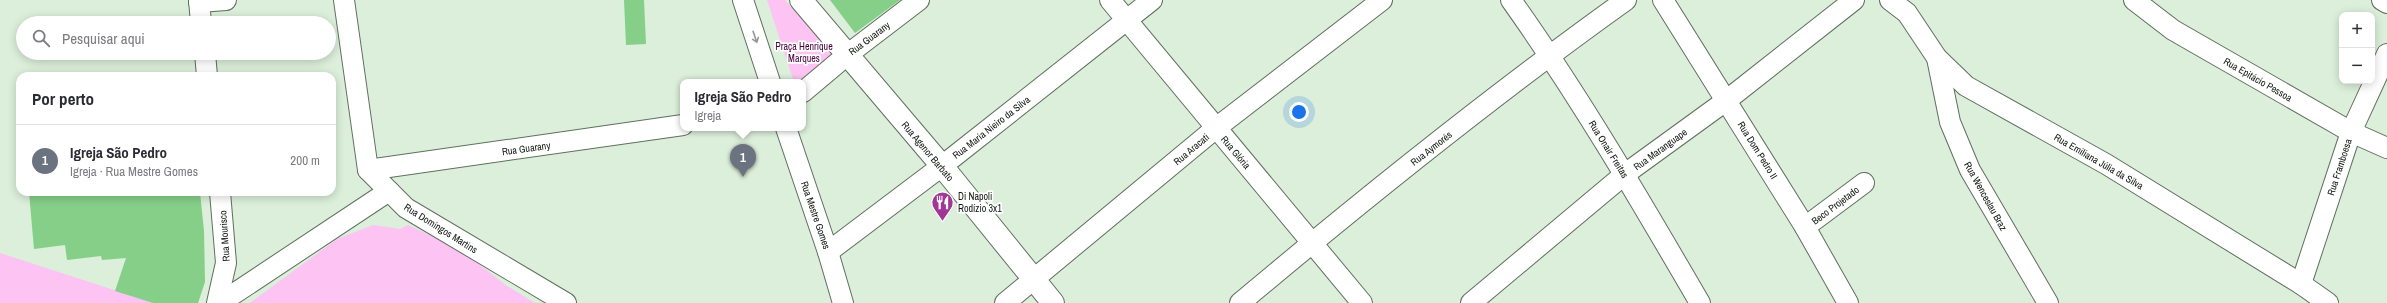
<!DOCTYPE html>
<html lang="pt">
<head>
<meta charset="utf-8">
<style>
	body { margin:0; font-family:"Archivo Narrow",sans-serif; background:#f7f7f7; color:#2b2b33 }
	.controls { position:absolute; right:12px; top:12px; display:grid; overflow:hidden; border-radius:8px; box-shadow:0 2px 10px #0003 }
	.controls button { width:36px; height:36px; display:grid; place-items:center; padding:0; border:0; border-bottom:1px solid #e1e1e2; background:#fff; color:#2b2b33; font:20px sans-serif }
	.you { position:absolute; left:1299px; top:112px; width:14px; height:14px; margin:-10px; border:3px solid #fff; border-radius:50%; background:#1a73e8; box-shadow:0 0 0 6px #1a73e833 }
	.badge { display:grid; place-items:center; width:26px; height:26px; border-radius:50%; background:#a23696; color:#fff; font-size:13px; font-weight:700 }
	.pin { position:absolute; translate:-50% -33px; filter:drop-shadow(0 1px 2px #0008) }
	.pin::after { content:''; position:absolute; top:21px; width:14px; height:12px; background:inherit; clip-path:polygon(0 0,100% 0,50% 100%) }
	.popup { position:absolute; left:680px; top:79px; width:126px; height:52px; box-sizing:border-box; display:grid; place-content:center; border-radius:8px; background:#fff; filter:drop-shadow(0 1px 3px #0005); font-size:13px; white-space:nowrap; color:#7c7c81 }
	.popup b { font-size:15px; color:#2b2b33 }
	.popup::after { content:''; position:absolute; left:50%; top:100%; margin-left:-8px; border:8px solid transparent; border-top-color:#fff }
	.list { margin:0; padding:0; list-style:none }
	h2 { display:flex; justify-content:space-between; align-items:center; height:52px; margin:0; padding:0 16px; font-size:17px }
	h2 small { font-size:13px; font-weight:400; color:#7c7c81 }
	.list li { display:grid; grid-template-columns:26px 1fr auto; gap:12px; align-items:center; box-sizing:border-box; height:72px; padding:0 16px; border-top:1px solid #e1e1e2 }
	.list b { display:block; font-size:15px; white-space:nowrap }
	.list p { margin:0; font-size:13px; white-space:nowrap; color:#7c7c81 }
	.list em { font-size:13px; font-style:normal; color:#7c7c81 }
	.icon { flex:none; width:22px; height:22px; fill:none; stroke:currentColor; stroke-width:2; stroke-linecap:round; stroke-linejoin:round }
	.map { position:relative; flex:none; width:2387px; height:303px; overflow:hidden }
	.search { position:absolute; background:#fff; box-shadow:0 2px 10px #0003; left:16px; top:16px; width:320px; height:44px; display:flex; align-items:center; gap:10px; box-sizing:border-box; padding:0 14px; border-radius:22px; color:#7c7c81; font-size:15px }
	.panel { position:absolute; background:#fff; box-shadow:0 2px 10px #0003; left:16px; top:72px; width:320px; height:124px; border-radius:12px }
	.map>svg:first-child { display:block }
	.green { fill:#fdc3f2 }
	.building { fill:#86cf88 }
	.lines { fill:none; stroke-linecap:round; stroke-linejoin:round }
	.minor-casing { stroke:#5f705e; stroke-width:22 }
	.tertiary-casing { stroke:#5f705e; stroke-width:24 }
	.minor { stroke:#fff; stroke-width:20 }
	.tertiary { stroke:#fff; stroke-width:22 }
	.oneway { stroke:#949794 }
	.labels { text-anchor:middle; stroke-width:3.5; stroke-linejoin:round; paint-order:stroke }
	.street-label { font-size:10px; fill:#111811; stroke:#fff }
	.park-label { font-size:10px; fill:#490242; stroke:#fff }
	.poi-label { font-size:10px; fill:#111811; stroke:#fff; text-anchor:start }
</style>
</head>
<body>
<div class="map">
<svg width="2387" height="303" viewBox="0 0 2387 303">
	<rect width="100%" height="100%" fill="#dbefda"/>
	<g class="green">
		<path d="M767 0H785L832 54 798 82H794Z"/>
		<path d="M373 225 400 229 408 225 458 248 507 286 535 303H250L337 239Z"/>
		<path d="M0 253 154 303H0Z"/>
	</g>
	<g class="building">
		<path d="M624 0H644L646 44 626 45Z"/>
		<path d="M830 0H900L855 33Z"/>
		<path d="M29 192H200L204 231 205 282 198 303H153L115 291 126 258 102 260 101 256 67 260 65 245 34 249Z"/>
	</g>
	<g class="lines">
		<defs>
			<g id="minor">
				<path d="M199 0 201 23"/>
				<path d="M344 0 368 170 406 208 566 303"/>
				<path d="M743 0 770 82"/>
				<path d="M1110 0 1362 303"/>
				<path d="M1511 0C1580 97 1640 200 1700 303"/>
				<path d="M1663 0 1805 227 1848 303"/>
				<path d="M1890 0 1907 13 1937 58 1966 86 2106 164 2301 284 2328 303"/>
				<path d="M2134 0 2173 30 2351 132 2387 148"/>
				<path d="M2382 0 2387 3"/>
				<path d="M199 2 226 0"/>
				<path d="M205 53 207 76"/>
				<path d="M1937 58 1950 122 1970 170 2048 303"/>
				<path d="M803 92 847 55 919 0"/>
				<path d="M786 128 828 252 843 303"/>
				<path d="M368 170 683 125"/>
				<path d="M1805 227 1864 183"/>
				<path d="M828 252 942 166 1152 0"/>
				<path d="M2301 284 2351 132 2387 54"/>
				<path d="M217 303 226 263 220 192"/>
				<path d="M220 303 389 191"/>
				<path d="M1005 303 1216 128 1382 0"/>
				<path d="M1240 303C1365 198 1493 95 1626 0"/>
				<path d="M1471 303 1625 174 1727 100 1854 0"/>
			</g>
			<path id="tertiary" d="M801 0 942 166 1053 303"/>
		</defs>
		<use href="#minor" class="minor-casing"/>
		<use href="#tertiary" class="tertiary-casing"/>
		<use href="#minor" class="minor"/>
		<use href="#tertiary" class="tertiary"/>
	</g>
	<defs><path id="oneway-shaft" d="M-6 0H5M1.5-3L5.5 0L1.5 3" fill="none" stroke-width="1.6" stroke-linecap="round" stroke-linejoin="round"/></defs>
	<use class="oneway" href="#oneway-shaft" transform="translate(755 37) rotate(71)"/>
	<defs>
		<symbol id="restaurant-pin" viewBox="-11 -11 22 30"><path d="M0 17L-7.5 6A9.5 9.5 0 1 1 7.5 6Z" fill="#a23696" stroke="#fff"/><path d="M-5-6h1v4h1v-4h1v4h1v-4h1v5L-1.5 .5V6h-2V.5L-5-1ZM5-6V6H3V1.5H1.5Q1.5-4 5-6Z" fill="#fff"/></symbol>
	</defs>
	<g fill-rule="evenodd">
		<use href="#restaurant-pin" x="930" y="190" width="25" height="34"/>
	</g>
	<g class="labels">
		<g class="street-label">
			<text transform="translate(869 38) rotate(-37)" y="4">Rua Guarany</text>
			<text transform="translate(2258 79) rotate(30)" y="4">Rua Epitácio Pessoa</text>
			<text transform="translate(991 127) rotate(-38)" y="4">Rua Maria Nieiro da Silva</text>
			<text transform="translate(526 148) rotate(-8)" y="4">Rua Guarany</text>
			<text transform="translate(1431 148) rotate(-38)" y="4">Rua Aymorés</text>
			<text transform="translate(1191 149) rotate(-40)" y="4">Rua Aracati</text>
			<text transform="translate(1609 149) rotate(58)" y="4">Rua Onair Freitas</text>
			<text transform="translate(1660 149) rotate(-36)" y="4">Rua Maranguape</text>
			<text transform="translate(1758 150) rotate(58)" y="4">Rua Dom Pedro II</text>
			<text transform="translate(928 151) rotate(50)" y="4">Rua Agenor Barbato</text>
			<text transform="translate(1236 152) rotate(50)" y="4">Rua Glória</text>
			<text transform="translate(2099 161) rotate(30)" y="4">Rua Emiliana Júlia da Silva</text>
			<text transform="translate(2339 167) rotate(-72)" y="4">Rua Framboesa</text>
			<text transform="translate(1986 196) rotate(61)" y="4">Rua Wenceslau Braz</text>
			<text transform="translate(1835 205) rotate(-37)" y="4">Beco Projetado</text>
			<text transform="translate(816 215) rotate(71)" y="4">Rua Mestre Gomes</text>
			<text transform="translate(441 228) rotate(32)" y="4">Rua Domingos Martins</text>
			<text transform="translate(224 236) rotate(-94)" y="4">Rua Mourisco</text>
		</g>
		<g class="park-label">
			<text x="804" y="50">Praça Henrique<tspan x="804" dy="12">Marques</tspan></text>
		</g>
		<g class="poi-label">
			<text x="958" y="200">Di Napoli<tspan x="958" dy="12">Rodízio 3x1</tspan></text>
		</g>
	</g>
</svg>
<div class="controls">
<button>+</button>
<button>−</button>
</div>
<div class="you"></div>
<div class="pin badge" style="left:743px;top:177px;background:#6b7280">1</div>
<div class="popup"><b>Igreja São Pedro</b>Igreja</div>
<div class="search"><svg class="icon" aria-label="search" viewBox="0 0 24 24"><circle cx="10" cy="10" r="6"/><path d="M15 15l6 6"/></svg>Pesquisar aqui</div>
<section class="panel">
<h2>Por perto<small></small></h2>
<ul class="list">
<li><span class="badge" style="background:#6b7280">1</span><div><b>Igreja São Pedro</b><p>Igreja · Rua Mestre Gomes</p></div><em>200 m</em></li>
</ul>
</section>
</div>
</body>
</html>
